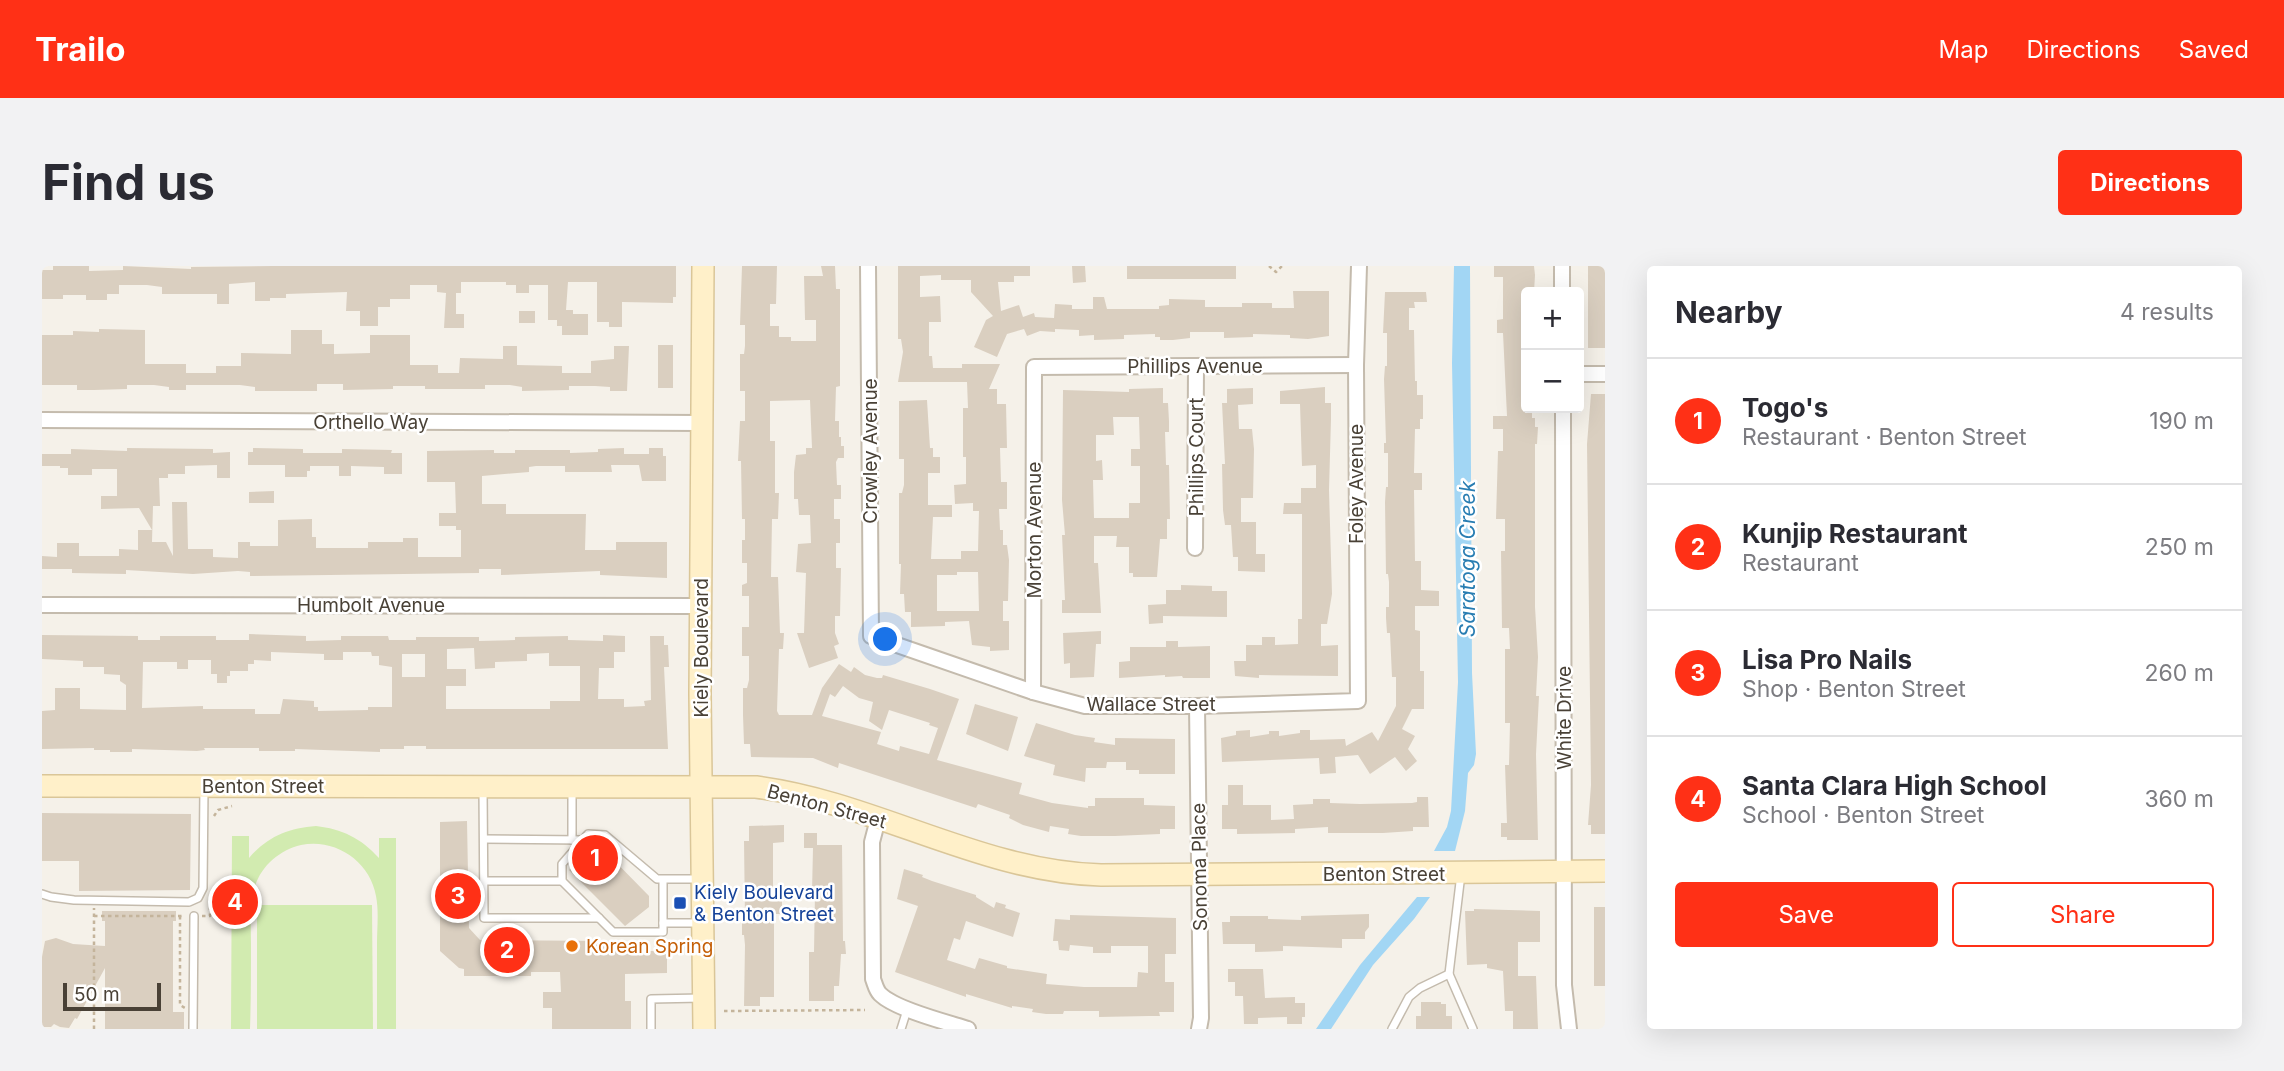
<!DOCTYPE html>
<html lang="en">
<head>
<meta charset="utf-8">
<style>
	body { margin:0; font-family:Inter,sans-serif; background:#f2f2f3; color:#2b2b33 }
	.controls { position:absolute; right:21px; top:21px; display:grid; overflow:hidden; border-radius:7px; box-shadow:0 7px 28px #0002 }
	.controls button { width:63px; height:63px; display:grid; place-items:center; padding:0; border:0; border-bottom:2px solid #e1e1e2; background:#fff; color:#2b2b33; font:35px sans-serif }
	.scale { position:absolute; left:21px; bottom:18px; width:98px; box-sizing:border-box; padding-left:7px; border:4px solid #494136; border-top:0; font-size:19px; line-height:24px; white-space:nowrap; color:#494136; -webkit-text-stroke:5px #fff; paint-order:stroke }
	.you { position:absolute; left:844px; top:374px; width:24px; height:24px; margin:-18px; border:5px solid #fff; border-radius:50%; background:#1a73e8; box-shadow:0 0 0 10px #1a73e833 }
	.badge { display:grid; place-items:center; width:46px; height:46px; border-radius:50%; background:#ff3016; color:#fff; font-size:23px; font-weight:700 }
	.pin { position:absolute; translate:-50% -50%; border:4px solid #fff; box-shadow:0 2px 7px #0006 }
	.list { margin:0; padding:0; list-style:none }
	h2 { display:flex; justify-content:space-between; align-items:center; height:91px; margin:0; padding:0 28px; font-size:30px }
	h2 small { font-size:23px; font-weight:400; color:#7c7c81 }
	.list li { display:grid; grid-template-columns:46px 1fr auto; gap:21px; align-items:center; box-sizing:border-box; height:126px; padding:0 28px; border-top:2px solid #e1e1e2 }
	.list b { display:block; font-size:26px; white-space:nowrap }
	.list p { margin:0; font-size:23px; white-space:nowrap; color:#7c7c81 }
	.list em { font-size:23px; font-style:normal; color:#7c7c81 }
	.actions { display:flex; gap:14px; padding:21px 28px }
	.actions a { flex:1; padding:16px 0; border:2px solid #ff3016; border-radius:7px; text-align:center; font-size:24px; color:#ff3016 }
	.actions .main { background:#ff3016; color:#fff }
	.map { position:relative; flex:none; width:1563px; height:763px; overflow:hidden; border-radius:7px }
	header { display:flex; align-items:center; gap:42px; box-sizing:border-box; height:98px; padding:0 35px; background:#ff3016; color:#fff }
	header strong { font-size:33px }
	nav { display:flex; gap:38px; margin-inline-start:auto; font-size:24px }
	.intro { display:flex; align-items:center; justify-content:space-between; box-sizing:border-box; height:168px; padding:0 42px }
	h1 { margin:0; font-size:49px }
	.button { padding:18px 32px; border-radius:7px; background:#ff3016; color:#fff; font-size:24px; font-weight:700 }
	main { display:flex; gap:42px; padding:0 42px }
	aside { flex:1; background:#fff; border-radius:7px; box-shadow:0 7px 28px #0002 }
	.map>svg:first-child { display:block }
	.green { fill:#d2ebb0 }
	.water { fill:#a2d6f4 }
	.building { fill:#dacfc0; fill-rule:evenodd }
	.lines { fill:none; stroke-linecap:round; stroke-linejoin:round }
	.lane-casing { stroke:#c4bbad; stroke-width:10 }
	.street-casing { stroke:#c4bbad; stroke-width:18 }
	.secondary-casing { stroke:#dac698; stroke-width:24 }
	.path { stroke:#c4b49b; stroke-width:2.5; stroke-dasharray:3.5 3.5; stroke-linecap:butt }
	.lane { stroke:#fff; stroke-width:7 }
	.street { stroke:#fff; stroke-width:14 }
	.secondary { stroke:#fff0c9; stroke-width:21 }
	.transit-dot { fill:#1a4fb4; stroke:#fff; stroke-width:2.5 }
	.food-dot { fill:#e8710a; stroke:#fff; stroke-width:2.5 }
	.labels { text-anchor:middle; stroke-width:5; stroke-linejoin:round; paint-order:stroke }
	.street-label { font-size:19px; fill:#494136; stroke:#fff }
	.transit-label { font-size:19px; fill:#164399; stroke:#fff; text-anchor:start }
	.food-label { font-size:19px; fill:#c56008; stroke:#fff; text-anchor:start }
	.water-label { font-size:21px; font-style:italic; fill:#287db2; stroke:#fff }
</style>
</head>
<body>
<header>
<strong>Trailo</strong>
<nav><a>Map</a><a>Directions</a><a>Saved</a></nav>
</header>
<div class="intro"><h1>Find us</h1><a class="button">Directions</a></div>
<main>
<div class="map">
<svg width="1563" height="763" viewBox="0 0 1563 763">
	<rect width="100%" height="100%" fill="#f5f1e9"/>
	<g class="green">
		<path d="M274 560C300 563 319 572 337 592V572H354V763H335C335 735 335 706 335 678 335 662 337 645 334 630 328 595 293 572 259 579 238 584 220 599 213 620 207 638 209 659 209 678 209 706 209 735 208 763H189L190 570H207V592C225 571 246 562 274 560Z"/>
		<path d="M215 639H330L331 763H215Z"/>
	</g>
	<g class="water">
		<path d="M1412 0H1428L1430 407 1434 488 1432 499 1426 507 1423 545 1413 585H1392L1405 561 1409 545 1416 416 1410 97Z"/>
		<path d="M1375 631H1388L1372 653 1331 699 1289 763H1274L1318 699Z"/>
	</g>
	<g class="building">
		<path d="M11 0H47V5L81 4V0L149 3V1L231 0H634V31H631V37L580 36V61H567V56H555V16H526L524 44H531V48H546V69H520V60H515V54H506V19H487V27H474V19H464V16H419V27H414V48H422V62H402L404 27 395 26V19H368V33H348V41H336V60H318V45H304L305 26 244 28V32H228V35H213V16L187 18V38H175V28H120V21L105 19H77V28H65V34H44V29H21V33H0V4H11Z"/>
		<path d="M700 0H735L734 38H728V60H737V71H749V75H774V54H763L762 10H781L779 0H793L794 23H798V120L794 121 793 155H797V171H799V180H802V192H796L794 196 795 219H799V233H792V253H798V277H794V302H799L798 350H793V367L797 378 792 380 796 392 767 402 755 367H762L764 307 754 306 756 278 769 277 768 249H757L756 233H752V206L754 189 764 188V182H770L768 134 728 135V175H733V227H737L736 253H730L729 311H736L738 367H742L741 383H737L735 445 737 449H770L780 422 797 398 809 406 812 401 823 409 835 412H840L841 409 888 423 917 433 895 494 980 517 977 528 1010 537 1046 542V540H1053V532H1102V539L1133 540V563H1118V568L1073 570H1039L1026 568 1027 563 1008 560 1007 566 981 559 967 552 968 549 936 538 934 542 797 497 796 502 771 492 709 491 708 478H702L701 449V422H705L707 414V390H700V361H707V330H700V319L705 317V297H700V274H703V253H700L699 195H696L698 155H703V125H698V88H702L703 80V59H698ZM801 420 817 432 831 436 827 455 840 464 847 444 888 457 887 459 896 462 887 488 858 480 857 485 835 478 839 466 780 450 788 428 793 431Z"/>
		<path d="M856 0H988V10H972V16H956L959 45 977 39 981 51 992 47 993 51 1012 52 1013 38 1030 39V43H1051V31H1062L1065 43H1117V40L1127 39V33L1163 34V41H1200V37H1230V42H1252L1251 25H1287V70L1266 73 1248 72V69L1211 68V71L1182 72V66H1148V72L1131 74H1118V71H1113V68L1082 69V73L1052 74V69L1037 70V64L1013 63V66L998 65 985 70 982 63 965 68 955 91 932 81 944 54 951 50 929 26V14H899V9L878 10V31L898 30 899 56H887V90H890L891 102H920V98H958L947 123H955V138H964L965 182H958L959 216H965V243H957L958 264H961V279H965L967 294 966 335H961V355H967V384L948 385V381L930 379 927 355 903 356V360L869 361V346H863L862 328H858L859 298H857V227H860L862 219V193H857V135L885 134 888 182H891V191H898V207H886V239H910V251H891L889 293H919V285H936L937 245H931V237L913 238 912 219 924 218V191H921V142H926L925 116H856L861 86 859 73H856ZM915 306H936L937 345H895V309H915Z"/>
		<path d="M1030 0H1043L1044 16 1031 17Z"/>
		<rect x="1085" y="0" width="109" height="13"/>
		<path d="M1452 0H1492L1493 9 1492 26H1484V142H1490V152H1493V161H1496L1495 178H1493V341L1496 391 1494 430H1497L1494 488 1496 574H1465V571H1459V557H1465L1463 499H1467L1468 457H1463V383H1468L1467 362H1460L1459 285H1463V253H1454L1456 185H1461V163H1451V150H1465L1461 67H1455V54L1461 53V11H1452Z"/>
		<rect x="1546" y="0" width="17" height="82"/>
		<path d="M1343 26H1384L1385 36H1372L1373 42H1367V64H1372L1373 115H1375V129H1381V153H1378V163H1373L1372 207H1380V224H1372L1373 295H1379V324L1397 325V340H1373V364L1378 365V405H1382V443H1370L1360 463 1373 470 1366 483 1375 495 1364 505 1353 491 1328 508 1316 489 1293 491 1294 507 1278 508 1277 492 1180 496 1179 472 1194 469V465L1208 464V471L1227 468V465H1237V470L1258 467V464H1268V474L1303 473 1304 480 1330 466 1336 475 1354 440V411H1350L1348 367H1345L1344 352V341H1347V316L1346 308H1344L1343 236 1344 221H1346V187H1342V177H1344L1342 113 1343 100H1345V67H1341Z"/>
		<rect x="477" y="45" width="16" height="12"/>
		<path d="M57 63 103 64V98H144V107H174V100H199V87L249 88V64H280V78H292V88L328 87V69H368V99H396V107H417L418 92 461 93V80H475V99L520 100V107H549V95L572 93V80H587L585 125H568V121L553 120H527V124L480 125V121L468 119H443V123H383V120H351V123L301 124V118H275V125H213V121L198 119H144V124H127V121L112 119H85V123L52 124H35V119H0V69H31V65L57 66Z"/>
		<rect x="616" y="79" width="15" height="43"/>
		<path d="M1283 121V137H1289V153L1287 224 1290 328 1285 358H1279V380L1296 379V410L1217 409V412L1193 410 1192 395H1204V379H1220V371H1233V379L1256 378V353H1260V248H1241L1242 237H1259V222H1274V199L1260 200 1258 138H1238V125Z"/>
		<path d="M1121 122V137H1126L1127 155V166H1123L1124 199H1127L1128 253H1125V273H1118L1115 311H1091V307H1087V281H1074L1075 270H1052V297H1056L1059 347H1020V334H1023L1020 269H1023L1020 234 1021 124 1087 126V123ZM1071 151H1097L1098 183H1089V200H1098V237H1087V252H1052L1051 214H1061L1060 194 1054 195V169H1072Z"/>
		<path d="M1211 122V138L1196 139 1197 163H1210L1212 183 1211 232H1199V256H1214V288H1223V306L1196 305V291H1191L1189 259H1183L1181 244 1180 198H1183L1180 137H1185V123Z"/>
		<path d="M1549 128H1563V568H1549V559H1546L1549 519 1545 178Z"/>
		<path d="M85 182 171 183V187L188 186V212H175V199L143 200V208H126V212H117L118 240H111L110 276H124L131 290 130 236H145L146 283H171V291L196 292V276H208V280H236V254L270 253V271H274V282H326V276H361V272H376V291H419V264H414V260H397V247H414L413 216H385V185L452 184V187H473V184H528V187L556 186V183L582 182V188H607V182H621V190H624V215H600L597 199H569L570 206H523V200H494L487 201V206L440 210V238H464V248H544L543 284H574V276H625V312L558 309V305L459 309V303H437V307L208 310V306L196 305 151 308 84 304V308L30 307V303H0V290L15 291V277H37V290H77V283L96 284V264H110L97 242 59 243V230H75V203H50V209H26V202H18V200H0V188H29V183L85 185Z"/>
		<path d="M211 182 261 183V187H300V183L350 184 349 187H360V208H342V201L309 200V210H297V200H268V205H265V211H243V199H206V186H211Z"/>
		<path d="M232 225V237H207V226Z"/>
		<path d="M1139 319 1170 320V325H1185V351L1121 350V357L1107 358 1106 339 1124 338V324H1139Z"/>
		<path d="M1059 365V378H1054L1052 411 1028 412V397L1022 398 1021 367Z"/>
		<path d="M207 368 264 370V375L299 374V370H346L347 374H374V371H437V375L473 374V371L526 370V374L561 375V369L583 370V386H572V402H557L556 433H582V441L603 440 602 435 609 434 608 370H622V379H626L627 401H622L626 483H384V480H362V483H338V486L253 483V485H217V482H162L163 484 155 485 90 483V486H68V484H52V482L0 483V445L13 444V422H38V443L84 444V419L78 415V409L62 408V401H41V395L0 393V369L96 370V374H118V370H174V374H207ZM432 382 433 403 453 402V396L485 395V388L507 387V400H538V435H508V443H404V420H424V403H405V383ZM229 386 282 388V394H301V386H329L330 390H337V399L350 401V441H326V444L276 445V441H272V435L241 433 238 448H213V443H161V440L100 442 101 396H135V403H146V394H169V408H175V417H185V410H188V405H206V398H212V394L229 395ZM360 388H383V411H360Z"/>
		<path d="M1124 375H1136V381L1168 380V412H1141L1140 410 1123 411V409L1077 412V396L1088 395V381H1124Z"/>
		<path d="M933 438 976 451 966 485 924 468Z"/>
		<path d="M994 457 1033 469 1053 472 1052 476 1073 479V472L1133 473V508H1097V504H1084V496H1065L1064 502H1044L1043 516 1011 509 1013 499 982 490Z"/>
		<path d="M1186 519H1201V539H1229V554L1252 553 1251 539 1271 538V533H1288V537L1318 538 1370 537 1375 536V531H1386L1387 561H1371V565L1341 567H1286V561L1253 563V567L1195 568V563H1180V539H1186Z"/>
		<path d="M0 547 149 548 148 624 37 625V595H0Z"/>
		<path d="M425 555 427 662 438 674 567 675V685H625V707L583 708V735H589V763H510V742H501V726H519L518 706H489V710H422V703L417 702 398 685V556Z"/>
		<path d="M742 559V576L731 577V621L740 622V648H732V731H718V740H702L703 679 702 669H700V654L703 653 702 575H707V560Z"/>
		<path d="M762 567H775V579H800L801 675H803L804 688H799L797 720H792V735H767V686H772L773 627 770 626 771 582H762Z"/>
		<path d="M546 579H557L607 630V641L583 660 527 604 542 589 539 586Z"/>
		<path d="M862 603 881 609 880 611 890 615 934 629V631L952 642 954 636 964 639 963 642 978 647 971 671 924 655 918 674 912 672 905 694 933 703 937 692 965 700V702L1005 708 1004 718 1042 721H1095L1096 706 1106 707V680H1069V687H1051V681L1028 679 1027 685 1017 684 1016 675H1011L1013 653 1028 654V649L1134 652V688H1123V716H1132V746H1117L1118 750H1107L1057 751V745H1022L1021 748H1004L990 746 991 743 970 740V742L924 728V731L853 706 876 640 855 633Z"/>
		<rect x="1552" y="641" width="11" height="79"/>
		<path d="M1432 643 1498 645V676H1476V710H1494L1496 763H1471V745H1463L1461 705 1445 702V698L1425 699 1423 645H1432Z"/>
		<path d="M60 645H134V655H131V746H142V763H63V702L35 753 33 752 27 762 18 761 12 758 9 761H0V691L3 675 14 672 31 678 63 680V655H60Z"/>
		<path d="M1327 648V661L1323 666V673H1300V682L1241 680V685L1213 686V678H1181L1180 656H1188V650H1226V653L1259 654V650Z"/>
		<path d="M1186 703H1221L1223 732 1253 731V737H1263V751H1260V758H1245V751L1216 752V758H1202L1201 730H1193V716H1186Z"/>
		<path d="M1379 736H1399V738H1404V750H1410V763H1374V750H1379Z"/>
	</g>
	<g class="lines">
		<defs>
			<g id="lane">
				<path d="M530 522V574"/>
				<path d="M441 523 442 652H557"/>
				<path d="M442 573 541 574"/>
				<path d="M1419 608 1407 708 1431 763"/>
				<path d="M621 613V666H571L520 615V598L546 568 563 569 615 613H658"/>
				<path d="M442 615H520"/>
				<path d="M0 628 9 631 32 634 147 636 156 632 161 622 162 522"/>
				<path d="M621 657H659"/>
				<path d="M151 763 152 650"/>
				<path d="M609 763V733L660 732"/>
				<path d="M859 763 865 744"/>
				<path d="M1350 763 1367 731 1378 722 1407 708"/>
			</g>
			<g id="street">
				<path d="M826 0 829 370 991 426 1043 440H1155L1316 435 1314 99 1317 0"/>
				<path d="M1520 0V26"/>
				<path d="M1537 108H1563"/>
				<path d="M1521 142 1522 719 1527 763"/>
				<path d="M0 154 659 157"/>
				<path d="M1153 282 1154 100"/>
				<path d="M0 339 659 340"/>
				<path d="M991 426 992 101 1314 99"/>
				<path d="M1155 440 1159 752 1157 763"/>
				<path d="M836 553 830 576 831 713C833 718 834 724 838 728 853 743 904 756 926 763"/>
			</g>
			<g id="secondary">
				<path d="M661 0 658 428 662 763"/>
				<path d="M0 520 714 521C832 536 939 606 1059 609L1563 605"/>
			</g>
		</defs>
		<use href="#lane" class="lane-casing"/>
		<use href="#street" class="street-casing"/>
		<use href="#secondary" class="secondary-casing"/>
		<g class="path">
			<path d="M1227 0 1234 6 1240 0"/>
			<path d="M172 550 176 544 190 540"/>
			<path d="M52 650H143"/>
			<path d="M138 650V739L143 742"/>
			<path d="M160 650H168V630"/>
			<path d="M682 745 823 744"/>
			<path d="M52 763V642"/>
		</g>
		<use href="#lane" class="lane"/>
		<use href="#street" class="street"/>
		<use href="#secondary" class="secondary"/>
	</g>
	<rect class="transit-dot" x="631" y="630" width="14" height="14" rx="3.5"/>
	<circle class="food-dot" cx="530" cy="680" r="7"/>
	<g class="labels">
		<g class="street-label">
			<text x="1153" y="107">Phillips Avenue</text>
			<text x="329" y="163">Orthello Way</text>
			<text transform="translate(828 185) rotate(-90)" y="7">Crowley Avenue</text>
			<text transform="translate(1154 191) rotate(-90)" y="7">Phillips Court</text>
			<text transform="translate(1314 218) rotate(-90)" y="7">Foley Avenue</text>
			<text transform="translate(992 264) rotate(-90)" y="7">Morton Avenue</text>
			<text x="329" y="346">Humbolt Avenue</text>
			<text transform="translate(659 382) rotate(-90)" y="7">Kiely Boulevard</text>
			<text x="1109" y="445">Wallace Street</text>
			<text transform="translate(1522 452) rotate(-90)" y="7">White Drive</text>
			<text x="221" y="527">Benton Street</text>
			<text transform="translate(785 540) rotate(15)" y="7">Benton Street</text>
			<text transform="translate(1157 601) rotate(-91)" y="7">Sonoma Place</text>
			<text x="1342" y="615">Benton Street</text>
		</g>
		<g class="transit-label">
			<text x="652" y="633">Kiely Boulevard<tspan x="652" dy="22">&amp; Benton Street</tspan></text>
		</g>
		<g class="food-label">
			<text x="544" y="687">Korean Spring</text>
		</g>
		<g class="water-label">
			<text transform="translate(1426 293) rotate(-90)" y="7">Saratoga Creek</text>
		</g>
	</g>
</svg>
<div class="controls">
<button>+</button>
<button>−</button>
</div>
<div class="scale">50 m</div>
<div class="you"></div>
<div class="pin badge" style="left:553px;top:592px">1</div>
<div class="pin badge" style="left:465px;top:684px">2</div>
<div class="pin badge" style="left:416px;top:630px">3</div>
<div class="pin badge" style="left:193px;top:636px">4</div>
</div>
<aside>
<h2>Nearby<small>4 results</small></h2>
<ul class="list">
<li><span class="badge">1</span><div><b>Togo's</b><p>Restaurant · Benton Street</p></div><em>190 m</em></li>
<li><span class="badge">2</span><div><b>Kunjip Restaurant</b><p>Restaurant</p></div><em>250 m</em></li>
<li><span class="badge">3</span><div><b>Lisa Pro Nails</b><p>Shop · Benton Street</p></div><em>260 m</em></li>
<li><span class="badge">4</span><div><b>Santa Clara High School</b><p>School · Benton Street</p></div><em>360 m</em></li>
</ul>
<div class="actions"><a class="main">Save</a><a>Share</a></div>
</aside>
</main>
</body>
</html>
